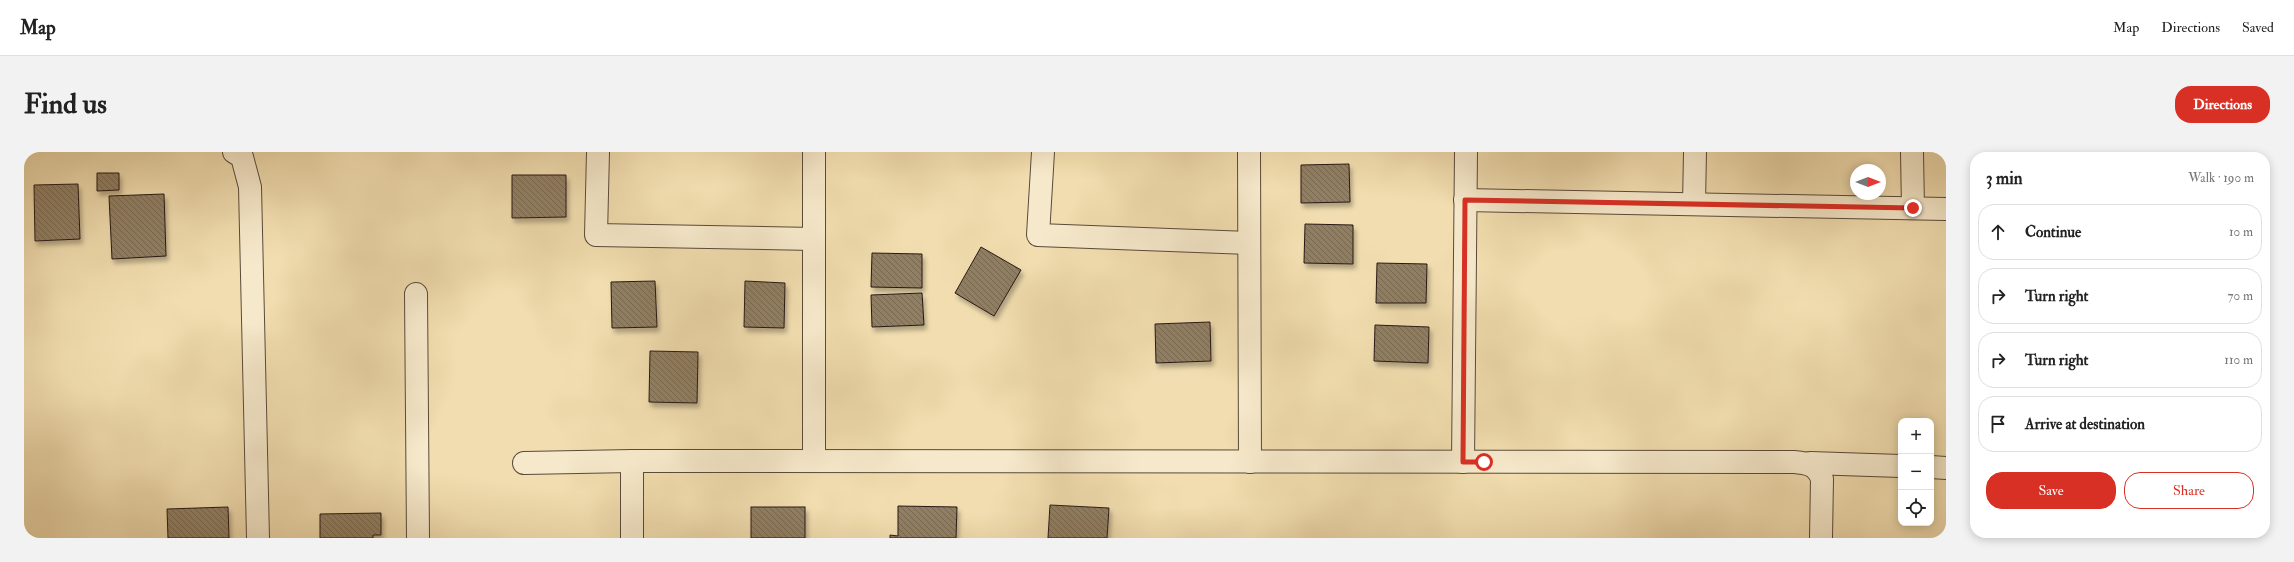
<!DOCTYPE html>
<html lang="en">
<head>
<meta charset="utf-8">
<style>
	body { margin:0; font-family:"IM FELL Double Pica",serif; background:#f2f2f2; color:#222 }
	.controls { position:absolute; right:12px; bottom:12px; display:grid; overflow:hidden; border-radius:8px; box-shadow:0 2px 10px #0003 }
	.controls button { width:36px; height:36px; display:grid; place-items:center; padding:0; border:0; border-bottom:1px solid #e0e0e0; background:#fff; color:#222; font:20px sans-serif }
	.compass { position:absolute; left:1826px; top:12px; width:36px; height:36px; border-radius:50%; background:#fff; box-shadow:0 2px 10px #0003; rotate:90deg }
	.stop { position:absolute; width:12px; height:12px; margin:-9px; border:3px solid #d93025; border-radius:50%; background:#fff }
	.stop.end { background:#d93025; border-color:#fff; box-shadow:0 1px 4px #0008 }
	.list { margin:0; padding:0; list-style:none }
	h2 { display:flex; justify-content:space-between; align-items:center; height:52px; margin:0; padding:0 16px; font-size:17px }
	h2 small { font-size:13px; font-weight:400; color:#767676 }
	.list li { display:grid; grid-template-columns:26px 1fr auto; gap:12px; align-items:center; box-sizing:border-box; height:56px; margin:0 8px 8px; padding:0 8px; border:1px solid #e0e0e0; border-radius:16px }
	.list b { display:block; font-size:15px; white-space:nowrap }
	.list em { font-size:13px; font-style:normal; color:#767676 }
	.actions { display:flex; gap:8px; padding:12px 16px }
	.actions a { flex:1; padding:9px 0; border:1px solid #d93025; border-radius:16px; text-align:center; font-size:14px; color:#d93025 }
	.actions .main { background:#d93025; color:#fff }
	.icon { flex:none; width:22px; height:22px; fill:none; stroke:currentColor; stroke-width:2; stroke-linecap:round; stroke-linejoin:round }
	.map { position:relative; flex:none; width:1922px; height:386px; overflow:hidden; border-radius:16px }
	header { display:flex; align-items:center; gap:24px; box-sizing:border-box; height:56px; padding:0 20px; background:#fff; border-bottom:1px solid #e0e0e0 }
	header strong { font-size:19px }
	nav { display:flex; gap:22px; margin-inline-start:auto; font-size:14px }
	.intro { display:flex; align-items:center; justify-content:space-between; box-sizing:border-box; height:96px; padding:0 24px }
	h1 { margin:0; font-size:28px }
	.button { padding:10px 18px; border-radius:16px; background:#d93025; color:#fff; font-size:14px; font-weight:700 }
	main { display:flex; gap:24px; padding:0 24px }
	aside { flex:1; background:#fff; border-radius:16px; box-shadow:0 2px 10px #0003 }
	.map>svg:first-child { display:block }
	.building { fill:url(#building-back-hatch); stroke:#281913; filter:url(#shadow) }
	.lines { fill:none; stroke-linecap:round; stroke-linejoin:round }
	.street-casing { stroke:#5a4a3a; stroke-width:24 }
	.street { stroke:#f6e9cb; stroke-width:22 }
	.route { stroke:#d93025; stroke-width:5 }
</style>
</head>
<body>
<header>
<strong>Map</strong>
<nav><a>Map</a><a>Directions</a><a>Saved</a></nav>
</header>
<div class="intro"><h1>Find us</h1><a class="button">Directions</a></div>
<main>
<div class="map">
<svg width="1922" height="386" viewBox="0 0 1922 386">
	<defs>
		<pattern id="building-back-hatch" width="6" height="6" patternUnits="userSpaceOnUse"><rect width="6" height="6" fill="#917f64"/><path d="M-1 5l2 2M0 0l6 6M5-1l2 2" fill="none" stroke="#766751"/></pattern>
		<filter id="shadow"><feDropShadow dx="2.5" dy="4.5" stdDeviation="2" flood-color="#0004"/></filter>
	</defs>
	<rect width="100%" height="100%" fill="#f1ddaf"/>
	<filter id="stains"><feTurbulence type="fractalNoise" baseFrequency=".005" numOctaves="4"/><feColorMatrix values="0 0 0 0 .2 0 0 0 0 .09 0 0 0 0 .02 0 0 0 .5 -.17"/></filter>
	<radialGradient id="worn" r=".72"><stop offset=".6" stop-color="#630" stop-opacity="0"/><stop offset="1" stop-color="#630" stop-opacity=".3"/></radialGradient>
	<g class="building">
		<path d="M1325 12 1326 50 1277 51V13Z"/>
		<path d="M73 21H95V38L73 39Z"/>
		<path d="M488 23H542V65L488 66Z"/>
		<path d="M54 32 56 87 11 89 10 33Z"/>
		<path d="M140 42 142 104 88 107 85 44Z"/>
		<path d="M1281 72 1329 73V112L1280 111Z"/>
		<path d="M957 95 997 118 970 164 931 141Z"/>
		<path d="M848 101 898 102V136L847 135Z"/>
		<path d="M1353 111 1403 112 1402 151H1352Z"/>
		<path d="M631 129 633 175 588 176 587 130Z"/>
		<path d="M721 129 761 131 760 176 720 175Z"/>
		<path d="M898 141 900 173 848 175 847 143Z"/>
		<path d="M1186 170 1187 209 1132 211 1131 172Z"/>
		<path d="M1351 173 1405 175 1404 211 1350 209Z"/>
		<path d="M626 199 674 200 673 251 625 250Z"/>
		<path d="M1026 353 1085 356 1083 386H1024Z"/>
		<path d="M874 354 933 355 932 386H866V383L874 384Z"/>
		<path d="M204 355 205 386H144L143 357Z"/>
		<rect x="727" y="355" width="54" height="31"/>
		<path d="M357 361V383H349V386H296V362Z"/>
	</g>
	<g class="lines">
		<defs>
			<g id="street">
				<path d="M210 0 218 5 226 35 234 386"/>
				<path d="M574 0 572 83 790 87"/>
				<path d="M790 0V309"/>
				<path d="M1019 0 1014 83 1225 91"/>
				<path d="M1225 0 1226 310"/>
				<path d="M1888 0 1889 56"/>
				<path d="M1441 48 1922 57"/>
				<path d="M1670 52 1671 0"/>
				<path d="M392 142 394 386"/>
				<path d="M1439 310 1442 0"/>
				<path d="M500 311 608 309 1770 310C1784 311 1793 313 1798 327L1797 386"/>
				<path d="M1786 311 1877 314"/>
				<path d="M1907 315 1922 316"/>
				<path d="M608 386V309"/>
			</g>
		</defs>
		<use href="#street" class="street-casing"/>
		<use href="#street" class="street"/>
	</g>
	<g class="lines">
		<path class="route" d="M1460 310H1439L1441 48 1889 56"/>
	</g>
	<rect width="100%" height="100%" filter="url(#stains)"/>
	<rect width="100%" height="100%" fill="url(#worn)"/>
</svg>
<div class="controls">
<button>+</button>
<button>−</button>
<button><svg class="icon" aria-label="locate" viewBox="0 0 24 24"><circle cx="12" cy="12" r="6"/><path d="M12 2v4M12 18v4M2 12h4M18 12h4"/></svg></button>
</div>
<svg class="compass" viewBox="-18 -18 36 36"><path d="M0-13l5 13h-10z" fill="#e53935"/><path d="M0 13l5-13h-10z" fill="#767676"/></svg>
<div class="stop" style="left:1460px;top:310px"></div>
<div class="stop end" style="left:1889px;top:56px"></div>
</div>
<aside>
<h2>3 min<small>Walk · 190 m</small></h2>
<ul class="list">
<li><svg class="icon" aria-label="ahead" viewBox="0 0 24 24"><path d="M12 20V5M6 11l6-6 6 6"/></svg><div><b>Continue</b></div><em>10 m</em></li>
<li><svg class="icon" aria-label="right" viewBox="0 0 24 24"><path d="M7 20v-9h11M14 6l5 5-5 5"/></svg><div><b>Turn right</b></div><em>70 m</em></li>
<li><svg class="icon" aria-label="right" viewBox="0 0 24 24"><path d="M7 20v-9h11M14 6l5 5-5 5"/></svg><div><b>Turn right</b></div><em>110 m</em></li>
<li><svg class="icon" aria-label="arrive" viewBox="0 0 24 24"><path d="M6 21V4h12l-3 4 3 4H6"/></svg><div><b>Arrive at destination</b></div></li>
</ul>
<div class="actions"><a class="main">Save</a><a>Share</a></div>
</aside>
</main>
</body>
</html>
